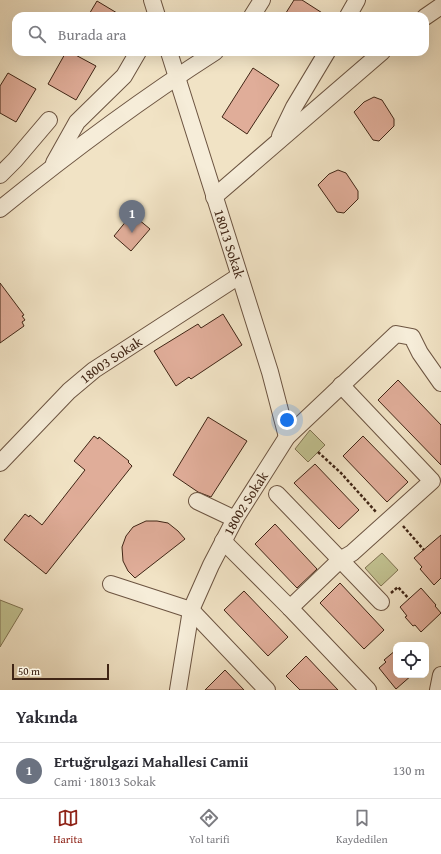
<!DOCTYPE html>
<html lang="tr">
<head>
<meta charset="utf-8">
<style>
	body { margin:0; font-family:"Gentium Book Plus",serif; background:#f7f7f7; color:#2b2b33 }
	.controls { position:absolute; right:12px; bottom:12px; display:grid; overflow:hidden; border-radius:8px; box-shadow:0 4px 16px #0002 }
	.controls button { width:36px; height:36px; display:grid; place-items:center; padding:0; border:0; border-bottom:1px solid #e1e1e2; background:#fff; color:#2b2b33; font:20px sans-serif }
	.scale { position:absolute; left:12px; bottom:10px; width:97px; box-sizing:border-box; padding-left:4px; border:2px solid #402515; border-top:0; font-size:11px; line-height:14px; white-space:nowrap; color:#402515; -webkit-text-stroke:3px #f6edd9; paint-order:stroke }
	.you { position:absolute; left:287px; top:420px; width:14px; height:14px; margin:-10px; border:3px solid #fff; border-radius:50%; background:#1a73e8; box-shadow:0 0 0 6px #1a73e833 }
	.badge { display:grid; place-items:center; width:26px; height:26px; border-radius:50%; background:#8f2418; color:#fff; font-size:13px; font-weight:700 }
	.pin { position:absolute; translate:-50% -33px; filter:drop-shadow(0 1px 2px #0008) }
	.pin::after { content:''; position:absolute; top:21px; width:14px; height:12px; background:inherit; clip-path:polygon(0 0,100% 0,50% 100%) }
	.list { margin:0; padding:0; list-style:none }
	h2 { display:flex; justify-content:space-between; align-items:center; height:52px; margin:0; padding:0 16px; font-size:17px }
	h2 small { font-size:13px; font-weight:400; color:#7c7c81 }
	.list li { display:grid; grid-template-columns:26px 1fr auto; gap:12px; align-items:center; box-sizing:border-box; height:56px; padding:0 16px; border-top:1px solid #e1e1e2 }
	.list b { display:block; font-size:15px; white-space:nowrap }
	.list p { margin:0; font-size:13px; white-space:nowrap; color:#7c7c81 }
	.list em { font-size:13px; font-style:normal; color:#7c7c81 }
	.icon { flex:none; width:22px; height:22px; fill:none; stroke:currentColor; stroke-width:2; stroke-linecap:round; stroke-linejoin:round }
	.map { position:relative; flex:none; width:441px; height:690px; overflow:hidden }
	.search { position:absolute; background:#fff; box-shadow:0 4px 16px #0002; left:12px; right:12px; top:12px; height:44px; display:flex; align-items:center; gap:10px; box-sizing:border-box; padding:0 14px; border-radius:12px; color:#7c7c81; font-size:15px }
	.sheet { height:108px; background:#fff }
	nav { display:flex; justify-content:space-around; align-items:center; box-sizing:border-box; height:56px; border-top:1px solid #e1e1e2; background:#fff; font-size:11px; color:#7c7c81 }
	nav a { display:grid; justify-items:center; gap:2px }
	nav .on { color:#8f2418 }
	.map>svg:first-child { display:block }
	.green { fill:#c1c190; stroke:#807352 }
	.building { fill:#e0ad99; stroke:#402515 }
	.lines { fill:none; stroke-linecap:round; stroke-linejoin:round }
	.minor-casing { stroke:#6c5441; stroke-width:18 }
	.path { stroke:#402515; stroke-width:2.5; stroke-dasharray:3 2; stroke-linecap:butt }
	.minor { stroke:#f6edd9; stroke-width:16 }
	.labels { text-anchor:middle; stroke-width:3; stroke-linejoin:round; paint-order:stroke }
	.street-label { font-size:14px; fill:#402515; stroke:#f6edd9 }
</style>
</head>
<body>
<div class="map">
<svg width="441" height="690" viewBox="0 0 441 690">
	<rect width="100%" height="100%" fill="#f1e3c5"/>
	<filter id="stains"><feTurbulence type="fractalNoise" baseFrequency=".005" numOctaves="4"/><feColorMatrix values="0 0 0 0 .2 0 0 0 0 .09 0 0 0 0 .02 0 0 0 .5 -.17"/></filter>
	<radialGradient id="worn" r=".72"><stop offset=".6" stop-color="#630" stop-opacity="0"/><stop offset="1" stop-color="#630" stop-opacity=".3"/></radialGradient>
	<g class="green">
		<path d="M310 430 325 445 308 462 295 449Z"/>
		<path d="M382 553 398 570 381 586 365 568Z"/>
		<path d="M0 600 23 609 0 647Z"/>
	</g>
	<g class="building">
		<path d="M294 0H302L327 16H284Z"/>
		<path d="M97 1 122 16H88Z"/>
		<path d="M66 52H70L96 66 76 100 48 84Z"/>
		<path d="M253 68 279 85 247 134 222 117Z"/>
		<path d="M8 73 36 89 16 122 0 113V86Z"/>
		<path d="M374 97 382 100 394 119V126L379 141 373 140 354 112 364 102Z"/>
		<path d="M338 170 346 173 358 191V199L344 213 337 212 318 185 329 174Z"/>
		<path d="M132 214 150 229 131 251 114 236Z"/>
		<path d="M0 283 24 315 22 316 25 320 22 322 24 326 0 343Z"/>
		<path d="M223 314 242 345 191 379 189 377 176 386 154 351 198 324 201 328Z"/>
		<path d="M398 380 441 425V465L378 400Z"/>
		<path d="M208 417 247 441 211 497 198 492 173 475Z"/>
		<path d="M94 436 98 439 99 437 129 461 128 462 132 466 46 574 4 540 25 514 29 517 30 515 42 525 85 470 74 461Z"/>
		<path d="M363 436 408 482 387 502 343 456Z"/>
		<path d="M315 464 359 510 339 529 294 483Z"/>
		<path d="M146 521H157L168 523 178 531 185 539 135 578 128 571 123 561 122 547 126 536 133 527Z"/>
		<path d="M275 524 317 569 297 588 255 544Z"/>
		<path d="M441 535V578L434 585 420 569 422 567 414 558Z"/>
		<path d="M340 583 384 630 364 649 320 603Z"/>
		<path d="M421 588 436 605 435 606 441 613 421 632 415 625 413 626 405 617 407 616 400 607Z"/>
		<path d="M244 591 288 637 268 656 224 610Z"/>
		<path d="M396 650V675H412L396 689 379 668 386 662 384 660Z"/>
		<path d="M306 656 338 690H300L286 676Z"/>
		<path d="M225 670 244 690H205Z"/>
	</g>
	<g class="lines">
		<defs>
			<g id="minor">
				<path d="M152 0 157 16"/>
				<path d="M252 16 262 0"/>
				<path d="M348 16 357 0"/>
				<path d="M425 17 441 6"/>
				<path id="s1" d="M169 52 270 372 287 437"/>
				<path d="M280 136 294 107 327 52"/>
				<path d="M54 163 77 122 124 76 138 52"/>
				<path d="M0 175 15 160 49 120"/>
				<path d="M214 197 382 52"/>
				<path d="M0 209C69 153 140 100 215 52"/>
				<path id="s2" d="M0 463 69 391 94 370 239 276"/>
				<path d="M277 494 381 602"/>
				<path d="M197 501 235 519"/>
				<path d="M223 541 290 608 368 690"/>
				<path d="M111 584 191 610 267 690"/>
				<path d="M290 608 340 560 352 553 432 481 341 385"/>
				<path id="s3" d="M178 690 191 610 211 565 235 519 287 437 396 334 412 337 420 353 441 383"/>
				<path d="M438 690 441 675"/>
			</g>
		</defs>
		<use href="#minor" class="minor-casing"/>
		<g class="path">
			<path d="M318 452 341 473 377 513"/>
			<path d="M403 526 424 550"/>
			<path d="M391 593 398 587 409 599"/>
		</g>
		<use href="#minor" class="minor"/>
	</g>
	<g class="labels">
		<g class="street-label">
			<text dy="5" stroke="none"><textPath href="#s1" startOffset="201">18013 Sokak</textPath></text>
			<text dy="5" stroke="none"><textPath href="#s2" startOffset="152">18003 Sokak</textPath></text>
			<text dy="5" stroke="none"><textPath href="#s3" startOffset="201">18002 Sokak</textPath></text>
		</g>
	</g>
	<rect width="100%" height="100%" filter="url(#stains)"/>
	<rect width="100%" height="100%" fill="url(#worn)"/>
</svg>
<div class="controls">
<button><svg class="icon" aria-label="locate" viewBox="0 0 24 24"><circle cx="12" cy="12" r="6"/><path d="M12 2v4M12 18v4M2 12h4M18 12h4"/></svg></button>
</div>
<div class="scale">50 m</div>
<div class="you"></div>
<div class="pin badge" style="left:132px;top:233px;background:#6b7280">1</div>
<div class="search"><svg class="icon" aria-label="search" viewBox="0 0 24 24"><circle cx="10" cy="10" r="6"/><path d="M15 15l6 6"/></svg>Burada ara</div>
</div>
<section class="sheet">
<h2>Yakında<small></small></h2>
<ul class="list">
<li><span class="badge" style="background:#6b7280">1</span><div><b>Ertuğrulgazi Mahallesi Camii</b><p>Cami · 18013 Sokak</p></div><em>130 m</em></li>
</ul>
</section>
<nav>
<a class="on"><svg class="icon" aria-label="map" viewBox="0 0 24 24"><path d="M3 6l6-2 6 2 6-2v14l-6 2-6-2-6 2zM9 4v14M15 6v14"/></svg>Harita</a>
<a><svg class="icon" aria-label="directions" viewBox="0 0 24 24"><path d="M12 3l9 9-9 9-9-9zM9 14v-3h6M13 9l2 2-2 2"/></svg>Yol tarifi</a>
<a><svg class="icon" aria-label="saved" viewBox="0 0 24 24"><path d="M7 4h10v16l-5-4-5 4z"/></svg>Kaydedilen</a>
</nav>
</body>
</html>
